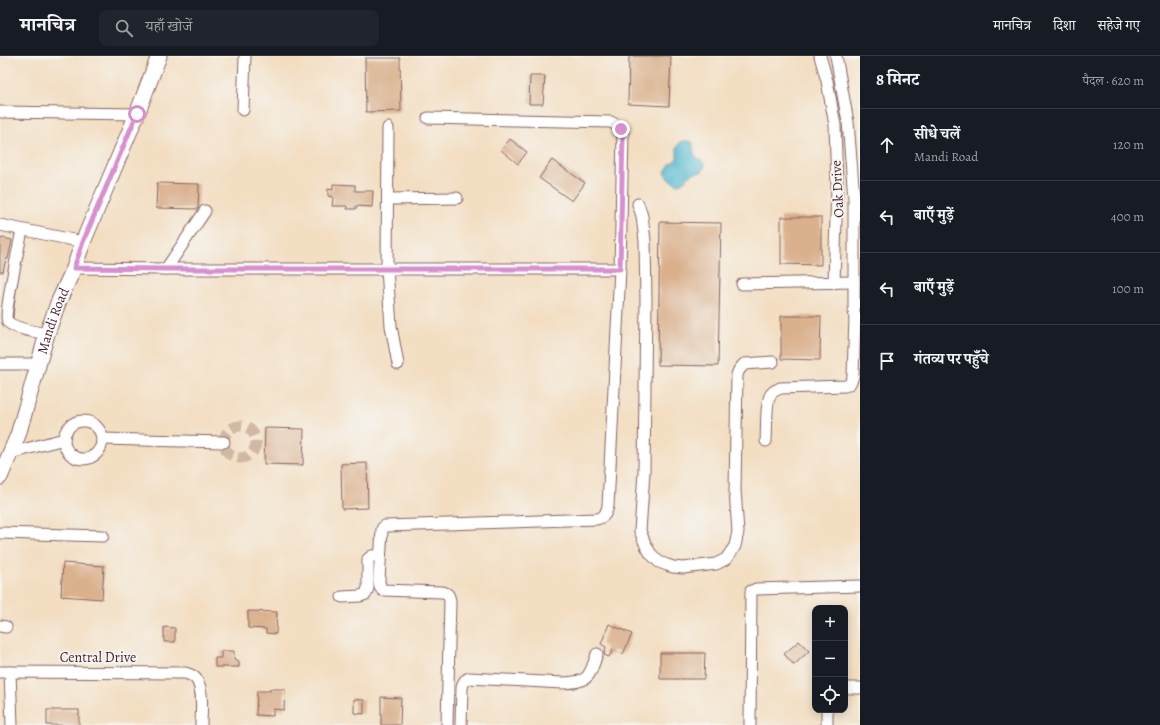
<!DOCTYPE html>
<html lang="hi">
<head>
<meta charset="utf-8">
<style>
	body { margin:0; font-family:Alegreya,"Noto Serif Devanagari",serif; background:#20242c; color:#f1f3f6 }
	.controls { position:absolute; right:12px; bottom:12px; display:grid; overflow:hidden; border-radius:8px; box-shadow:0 2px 10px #0003 }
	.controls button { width:36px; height:36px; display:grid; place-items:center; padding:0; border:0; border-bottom:1px solid #363941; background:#171b24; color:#f1f3f6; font:20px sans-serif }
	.stop { position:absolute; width:12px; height:12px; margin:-9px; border:3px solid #d690ce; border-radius:50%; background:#fff }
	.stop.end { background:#d690ce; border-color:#fff; box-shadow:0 1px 4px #0008 }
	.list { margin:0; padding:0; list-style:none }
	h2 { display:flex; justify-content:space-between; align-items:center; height:52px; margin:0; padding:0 16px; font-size:17px }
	h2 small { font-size:13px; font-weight:400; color:#9ea1a6 }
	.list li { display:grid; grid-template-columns:26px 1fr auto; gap:12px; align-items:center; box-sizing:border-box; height:72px; padding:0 16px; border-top:1px solid #363941 }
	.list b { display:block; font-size:15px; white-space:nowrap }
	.list p { margin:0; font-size:13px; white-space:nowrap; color:#9ea1a6 }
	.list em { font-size:13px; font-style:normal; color:#9ea1a6 }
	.icon { flex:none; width:22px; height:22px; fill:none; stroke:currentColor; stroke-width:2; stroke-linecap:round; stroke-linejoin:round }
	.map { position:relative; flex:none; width:860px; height:669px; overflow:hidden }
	header { display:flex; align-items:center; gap:24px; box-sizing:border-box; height:56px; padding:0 20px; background:#171b24; border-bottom:1px solid #363941 }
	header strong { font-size:19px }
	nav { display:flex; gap:22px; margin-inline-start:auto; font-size:14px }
	.search { width:280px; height:36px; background:#20242c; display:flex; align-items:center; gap:10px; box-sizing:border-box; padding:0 14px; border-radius:8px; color:#9ea1a6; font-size:15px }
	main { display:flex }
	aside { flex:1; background:#171b24 }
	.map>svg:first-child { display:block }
	.water { fill:#4cb4cb; stroke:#4b6a7b }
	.building { fill:#dab08d }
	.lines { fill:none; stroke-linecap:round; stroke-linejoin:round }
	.street-tunnel { stroke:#d1b8a4; stroke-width:11; stroke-dasharray:11 5.5; stroke-linecap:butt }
	.street-casing { stroke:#856260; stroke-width:13 }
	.secondary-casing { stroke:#856260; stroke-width:17 }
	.street { stroke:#fff; stroke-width:11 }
	.secondary { stroke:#fff; stroke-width:15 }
	.route { stroke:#d690ce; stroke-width:5 }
	.labels { text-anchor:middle; stroke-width:3.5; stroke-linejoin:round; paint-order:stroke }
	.street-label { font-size:14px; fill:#4a1f2b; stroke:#f6f6f2 }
</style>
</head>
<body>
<header>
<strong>मानचित्र</strong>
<div class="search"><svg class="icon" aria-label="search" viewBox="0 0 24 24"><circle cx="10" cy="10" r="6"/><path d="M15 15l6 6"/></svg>यहाँ खोजें</div>
<nav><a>मानचित्र</a><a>दिशा</a><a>सहेजे गए</a></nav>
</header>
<main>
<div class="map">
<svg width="860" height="669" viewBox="0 0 860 669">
	<rect width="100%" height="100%" fill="#f6f6f2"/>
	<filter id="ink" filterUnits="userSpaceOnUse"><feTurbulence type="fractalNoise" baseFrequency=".025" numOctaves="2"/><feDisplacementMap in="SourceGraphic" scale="8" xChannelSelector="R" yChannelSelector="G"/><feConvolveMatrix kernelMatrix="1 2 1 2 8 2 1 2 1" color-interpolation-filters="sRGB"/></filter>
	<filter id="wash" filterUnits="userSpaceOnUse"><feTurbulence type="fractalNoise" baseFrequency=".012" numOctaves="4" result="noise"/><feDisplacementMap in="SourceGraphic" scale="16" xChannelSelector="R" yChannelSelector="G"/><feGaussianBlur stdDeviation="0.9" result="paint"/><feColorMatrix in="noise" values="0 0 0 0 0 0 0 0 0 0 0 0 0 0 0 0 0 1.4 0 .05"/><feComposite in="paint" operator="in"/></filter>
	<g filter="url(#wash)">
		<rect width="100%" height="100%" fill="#f3dec2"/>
		<path class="water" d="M683 85H689L693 87C693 90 693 94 694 97 696 102 702 104 705 109L702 116 693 117 682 127 677 128 667 122 665 116 670 108 677 103C678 94 674 89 683 85Z"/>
		<g id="blocks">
			<g class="building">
				<path d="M629 0H671L669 50 628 48Z"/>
				<path d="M365 2H400L401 55 366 56Z"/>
				<path d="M530 20H545L543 48H529Z"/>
				<path d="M510 83 527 96 518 108 501 94Z"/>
				<path d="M552 104 585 127 572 145 539 122Z"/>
				<path d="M157 127 199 128 198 153 156 152Z"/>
				<path d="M333 128 355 129V135H373L372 151 356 150V153H347V150H332L333 141 328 140V133L333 134Z"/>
				<path d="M781 161H821V209L781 208Z"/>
				<path d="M660 166 721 167 718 310 658 309Z"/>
				<path d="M2 182 12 184 8 203H6L3 216H0V183H2Z"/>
				<path d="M781 260H821L820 304 781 303Z"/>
				<path d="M265 372 304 373 303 409 264 408Z"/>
				<path d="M367 407 368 452 342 453 341 408Z"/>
				<path d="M63 507 104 510 102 543 61 540Z"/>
				<path d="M248 555 277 556 276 578 266 577V573L248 572Z"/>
				<path d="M609 568 632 578 623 598 613 594 609 601 604 599 606 591 601 588Z"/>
				<path d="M164 571 175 572V586H164Z"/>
				<path d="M799 585 809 595 794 609 784 598Z"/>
				<path d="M221 595H234V603L239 605V611H215V602H221Z"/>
				<path d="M660 597H705L704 623H660Z"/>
				<path d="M270 633H285L284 654 273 653V660L256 659 257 635H270Z"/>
				<path d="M381 641 401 642 400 669H381Z"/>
				<path d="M354 643 364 644V658L354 657Z"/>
				<rect x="47" y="654" width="32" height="15"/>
			</g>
		</g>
	</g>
	<g filter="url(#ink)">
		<use href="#blocks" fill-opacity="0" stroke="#856260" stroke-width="1"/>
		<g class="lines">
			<circle class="street-tunnel" cx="240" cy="386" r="16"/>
			<defs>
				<g id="street">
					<path d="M820 0 827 25 835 69 837 130 834 227"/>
					<path d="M836 0 848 66 854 142V256L855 260 860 262"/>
					<path d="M243 54 245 0"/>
					<path d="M0 56 137 58"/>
					<path d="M428 62 611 66C617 69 620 71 623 78L620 213 608 450C606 457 605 461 597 463L387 470H384L382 473 379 524 380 531 382 534 442 536C448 537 449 539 450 545L447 669"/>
					<path d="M388 72 387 213 391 270 398 308"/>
					<path d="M389 143 457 142"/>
					<path d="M638 148 642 160 645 185 646 245 644 416 640 475 646 490 651 498 659 506 667 509 673 511 683 512 716 508 726 503 735 490 738 476 735 434 737 319 739 314 744 308 773 306"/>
					<path d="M0 169 83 186"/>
					<path d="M22 174C20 186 3 261 8 266 15 273 37 276 47 278"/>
					<path d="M74 212 166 213H620"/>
					<path d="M166 213 205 155"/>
					<path d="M742 228 854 226"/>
					<path d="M0 308H39"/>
					<circle cx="83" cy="384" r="19"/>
					<path d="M102 383 224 386"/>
					<path d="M766 385C767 375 765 343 772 337 774 334 778 334 780 332L845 330C850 329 852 325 853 320L855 260"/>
					<path d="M11 397 64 383"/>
					<path d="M0 477 103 480"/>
					<path d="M342 541 360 540 366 538 368 532V503L372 500 380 499"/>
					<path d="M0 570 6 571"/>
					<path d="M0 616 185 617C188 618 191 619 193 620 205 628 201 657 201 669"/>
					<path d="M10 616 12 669"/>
					<path d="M845 632H860"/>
					<path d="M461 669 462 632C463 627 464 624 469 622L563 627C590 626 589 621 597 598"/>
					<path d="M750 669 751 535 756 533 860 530"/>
					<path d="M827 669V654"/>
				</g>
				<g id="secondary">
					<path id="s1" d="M0 421 18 379 47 278 58 247 74 212 83 186 137 58 159 0"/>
				</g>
			</defs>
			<use href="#street" class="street-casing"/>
			<use href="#secondary" class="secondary-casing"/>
			<use href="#street" class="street"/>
			<use href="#secondary" class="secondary"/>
		</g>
	</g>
	<g class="lines" filter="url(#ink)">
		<path class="route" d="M137 58 83 186 74 212 166 213H620L623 78 621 73"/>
	</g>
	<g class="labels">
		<g class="street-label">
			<text transform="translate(837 133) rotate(-93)" y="5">Oak Drive</text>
			<text dy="5" stroke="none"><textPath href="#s1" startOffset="165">Mandi Road</textPath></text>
			<text x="98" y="606">Central Drive</text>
		</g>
	</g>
</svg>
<div class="controls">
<button>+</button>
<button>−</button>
<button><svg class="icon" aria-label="locate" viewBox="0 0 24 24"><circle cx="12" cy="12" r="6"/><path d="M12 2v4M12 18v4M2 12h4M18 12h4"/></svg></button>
</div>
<div class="stop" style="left:137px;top:58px"></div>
<div class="stop end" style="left:621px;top:73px"></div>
</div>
<aside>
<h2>8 मिनट<small>पैदल · 620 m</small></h2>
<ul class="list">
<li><svg class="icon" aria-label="ahead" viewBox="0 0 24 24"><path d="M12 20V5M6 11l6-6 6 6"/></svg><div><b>सीधे चलें</b><p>Mandi Road</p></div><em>120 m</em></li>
<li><svg class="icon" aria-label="left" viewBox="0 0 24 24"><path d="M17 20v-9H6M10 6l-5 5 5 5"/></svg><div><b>बाएँ मुड़ें</b></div><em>400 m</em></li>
<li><svg class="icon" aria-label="left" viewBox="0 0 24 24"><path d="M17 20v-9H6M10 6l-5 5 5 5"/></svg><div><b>बाएँ मुड़ें</b></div><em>100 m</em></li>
<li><svg class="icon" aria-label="arrive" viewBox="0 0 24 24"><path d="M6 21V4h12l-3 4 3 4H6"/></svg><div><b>गंतव्य पर पहुँचे</b></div></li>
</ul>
</aside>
</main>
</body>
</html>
